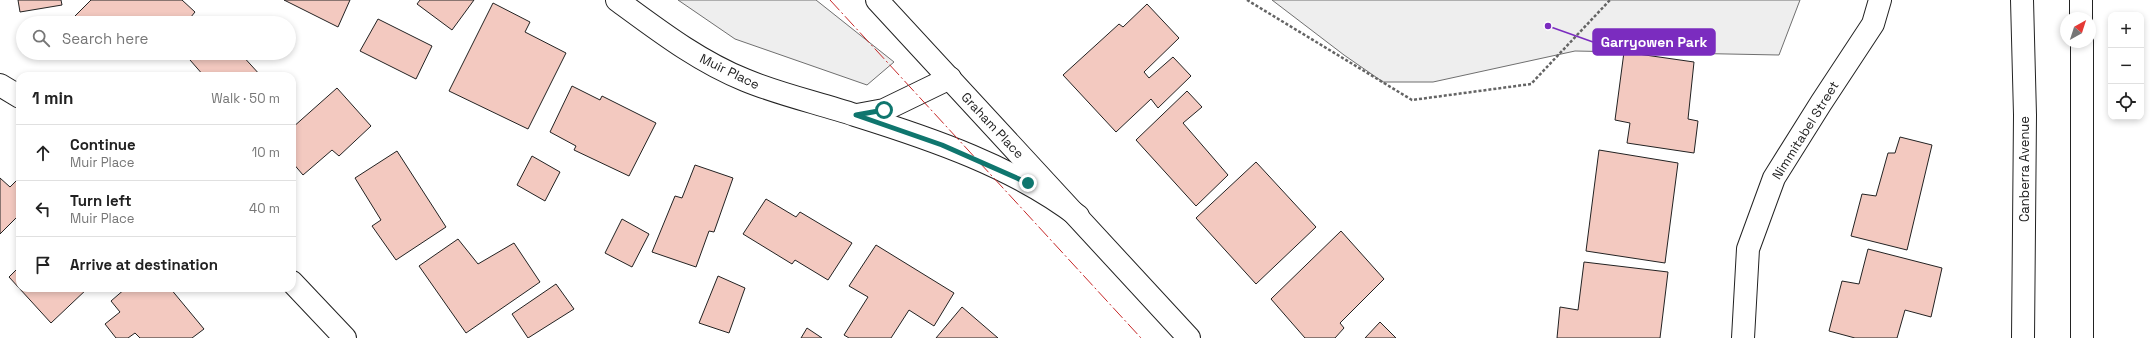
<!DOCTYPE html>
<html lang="en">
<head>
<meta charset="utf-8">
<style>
	body { margin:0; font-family:"Space Grotesk",sans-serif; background:#f6f6f6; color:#222 }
	.controls { position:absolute; right:12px; top:12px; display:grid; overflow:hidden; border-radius:8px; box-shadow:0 2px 6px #0003 }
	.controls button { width:36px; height:36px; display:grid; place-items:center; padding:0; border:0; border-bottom:1px solid #e0e0e0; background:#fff; color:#222; font:20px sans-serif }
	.compass { position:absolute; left:2060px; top:12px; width:36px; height:36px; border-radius:50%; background:#fff; box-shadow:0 2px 6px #0003; rotate:39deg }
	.stop { position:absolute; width:12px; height:12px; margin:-9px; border:3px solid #0f766e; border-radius:50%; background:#fff }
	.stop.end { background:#0f766e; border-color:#fff; box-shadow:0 1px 4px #0008 }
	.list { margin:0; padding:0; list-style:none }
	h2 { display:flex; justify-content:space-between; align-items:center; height:52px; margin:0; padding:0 16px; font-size:17px }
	h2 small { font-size:13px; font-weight:400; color:#767676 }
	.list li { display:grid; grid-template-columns:26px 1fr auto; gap:12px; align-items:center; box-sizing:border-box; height:56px; padding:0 16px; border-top:1px solid #e0e0e0 }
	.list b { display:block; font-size:15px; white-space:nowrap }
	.list p { margin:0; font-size:13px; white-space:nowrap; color:#767676 }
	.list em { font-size:13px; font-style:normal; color:#767676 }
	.icon { flex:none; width:22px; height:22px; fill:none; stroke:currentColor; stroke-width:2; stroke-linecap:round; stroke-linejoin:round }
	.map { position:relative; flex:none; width:2156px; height:338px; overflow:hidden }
	.search { position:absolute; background:#fff; box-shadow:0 2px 6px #0003; left:16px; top:16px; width:280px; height:44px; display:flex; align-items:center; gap:10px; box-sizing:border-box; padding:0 14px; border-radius:22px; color:#767676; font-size:15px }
	.panel { position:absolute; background:#fff; box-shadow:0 2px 6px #0003; left:16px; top:72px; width:280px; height:220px; border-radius:12px }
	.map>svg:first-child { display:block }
	.green { fill:#eee; stroke:#6f6f6f }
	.building { fill:#f3c9c0; stroke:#222 }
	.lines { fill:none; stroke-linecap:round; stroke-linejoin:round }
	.street-casing { stroke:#222; stroke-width:24 }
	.highway-casing { stroke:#222; stroke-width:24 }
	.path { stroke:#646464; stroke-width:2.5; stroke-dasharray:3 2; stroke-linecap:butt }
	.street { stroke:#fff; stroke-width:22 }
	.highway { stroke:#fff; stroke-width:22 }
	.power { stroke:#c62828; stroke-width:1; stroke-dasharray:14 3 2 3; stroke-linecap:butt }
	.route { stroke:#0f766e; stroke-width:5 }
	.labels { text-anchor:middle; stroke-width:3; stroke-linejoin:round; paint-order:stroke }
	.street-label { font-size:13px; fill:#222; stroke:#fff }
	.leader { fill:none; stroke:#7b2cbf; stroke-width:1.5 }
	.callout-dot { fill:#7b2cbf; stroke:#fff; stroke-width:1.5 }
	.callout { fill:#7b2cbf; stroke:#7b2cbf; stroke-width:1.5 }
	.callout-label { font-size:14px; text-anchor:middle; font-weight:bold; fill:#fff }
</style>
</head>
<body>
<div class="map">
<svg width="2156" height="338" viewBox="0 0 2156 338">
	<rect width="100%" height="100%" fill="#fff"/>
	<g class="green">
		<path d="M678 0H816L894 62 867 85 735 39Z"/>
		<path d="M1272 0H1800L1779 55 1575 51 1433 82H1383L1344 55Z"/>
	</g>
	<g class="building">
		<path d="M18 0H61L62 5 20 12Z"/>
		<path d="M91 0H182L195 12 186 23H130L126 19 121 23H80L74 17Z"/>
		<path d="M284 0H350L338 27Z"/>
		<path d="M420 0H474L452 30 417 4Z"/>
		<path d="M493 3 530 22 525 32 566 53 528 129 449 91Z"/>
		<path d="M1147 4 1179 38 1144 72 1149 78 1173 57 1191 76 1158 108 1151 99 1116 132 1063 75 1119 24 1123 27Z"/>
		<path d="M378 19 432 46 416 79 360 51Z"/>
		<path d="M1624 52 1694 62 1688 119 1698 121 1694 153 1627 143 1630 123 1615 120Z"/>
		<path d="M197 53H240L261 76H204L190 60Z"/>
		<path d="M572 86 600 100 602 96 656 123 629 176 574 150 576 146 550 132Z"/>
		<path d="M337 88 371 126 339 156 332 150 303 175 292 162V128Z"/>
		<path d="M1187 91 1202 107 1183 123 1228 175 1196 206 1136 140Z"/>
		<path d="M1900 137 1932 145 1907 250 1851 236 1862 194 1876 196 1888 153H1895Z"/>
		<path d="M1599 150 1678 163 1665 263 1586 251Z"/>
		<path d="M397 151 446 227 396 260 372 226 381 220 355 178Z"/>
		<path d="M532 156 560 172 545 201 517 185Z"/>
		<path d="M1256 162 1316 227 1256 284 1196 218Z"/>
		<path d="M695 165 733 178 714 232 709 231 696 267 652 252 675 196 682 198Z"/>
		<path d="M0 178 10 187 16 181 20 185V214L0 234Z"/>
		<path d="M766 199 796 217 800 212 852 243 828 280 795 260 792 264 743 234Z"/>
		<path d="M622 219 649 234 632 267 605 253Z"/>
		<path d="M1341 231 1384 279 1340 323 1344 328 1335 338H1305L1271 299Z"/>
		<path d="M458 239 478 264 514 243 540 282 466 333 419 266Z"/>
		<path d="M876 245 954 293 934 326 909 310 891 338H849L844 335 868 297 849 286Z"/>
		<path d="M1868 249 1942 268 1931 317 1905 310 1897 338H1855L1829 331 1842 281 1859 284Z"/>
		<path d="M1584 262 1668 272 1660 338H1557L1560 307 1578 310Z"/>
		<path d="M20 266V288H88L51 323 9 277Z"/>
		<path d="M718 276 745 288 729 333 699 323Z"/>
		<path d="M556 284 574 309 528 338 512 314Z"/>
		<path d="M126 288H170L204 329 192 338H140L135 333 128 338H116L105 324 120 312 111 301Z"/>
		<path d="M962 307 998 338H936Z"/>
		<path d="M1380 322 1396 338H1365Z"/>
		<path d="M807 328 822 338H801Z"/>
	</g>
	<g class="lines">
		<defs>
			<g id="street">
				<path d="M617 0C658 30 698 61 745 80 781 95 819 103 855 115 932 139 1014 167 1078 216"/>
				<path d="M877 0 1189 338"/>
				<path d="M0 85 20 97"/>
				<path d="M857 115 884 110 950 78"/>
				<path d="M292 282 345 338"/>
				<path d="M1743 338 1748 249 1774 178 1821 103 1873 24 1880 0"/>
			</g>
			<g id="highway">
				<path d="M2022 0 2025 115 2023 338"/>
				<path d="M2081 0V18"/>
				<path d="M2082 42V338"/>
			</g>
		</defs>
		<use href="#street" class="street-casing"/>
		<use href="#highway" class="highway-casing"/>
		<path class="path" d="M1247 0 1412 100 1531 84 1610 0"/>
		<use href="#street" class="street"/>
		<use href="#highway" class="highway"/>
		<path class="power" d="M830 0 1141 338"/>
	</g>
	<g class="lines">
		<path class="route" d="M884 110 856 115 942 145 1028 183"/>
	</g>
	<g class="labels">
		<g class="street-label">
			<text transform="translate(730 71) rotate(26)" y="5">Muir Place</text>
			<text transform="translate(993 125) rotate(47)" y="5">Graham Place</text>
			<text transform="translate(1805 130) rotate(-58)" y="5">Nimmitabel Street</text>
			<text transform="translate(2024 169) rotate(-90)" y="5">Canberra Avenue</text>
		</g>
	</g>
	<path class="leader" d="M1548 26L1593 42"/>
	<circle class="callout-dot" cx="1548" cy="26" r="4"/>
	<rect class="callout" x="1593" y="29" width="122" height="26" rx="4"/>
	<g class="callout-label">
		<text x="1654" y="47">Garryowen Park</text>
	</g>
</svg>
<div class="controls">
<button>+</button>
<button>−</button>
<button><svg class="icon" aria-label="locate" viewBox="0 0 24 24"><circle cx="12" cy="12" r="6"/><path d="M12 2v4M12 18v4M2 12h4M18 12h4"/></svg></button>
</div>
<svg class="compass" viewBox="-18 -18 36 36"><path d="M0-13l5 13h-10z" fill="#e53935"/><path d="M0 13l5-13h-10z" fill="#767676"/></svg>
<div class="stop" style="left:884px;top:110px"></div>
<div class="stop end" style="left:1028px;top:183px"></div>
<div class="search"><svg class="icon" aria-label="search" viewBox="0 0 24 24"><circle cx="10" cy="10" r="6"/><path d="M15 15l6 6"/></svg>Search here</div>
<section class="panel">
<h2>1 min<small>Walk · 50 m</small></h2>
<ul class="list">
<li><svg class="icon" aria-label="ahead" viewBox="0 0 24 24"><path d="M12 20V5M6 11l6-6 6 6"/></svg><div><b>Continue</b><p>Muir Place</p></div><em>10 m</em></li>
<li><svg class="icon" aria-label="left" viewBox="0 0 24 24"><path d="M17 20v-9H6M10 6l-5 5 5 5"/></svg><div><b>Turn left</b><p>Muir Place</p></div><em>40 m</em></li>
<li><svg class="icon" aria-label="arrive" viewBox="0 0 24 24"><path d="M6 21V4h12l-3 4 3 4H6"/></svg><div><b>Arrive at destination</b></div></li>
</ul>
</section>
</div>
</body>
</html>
